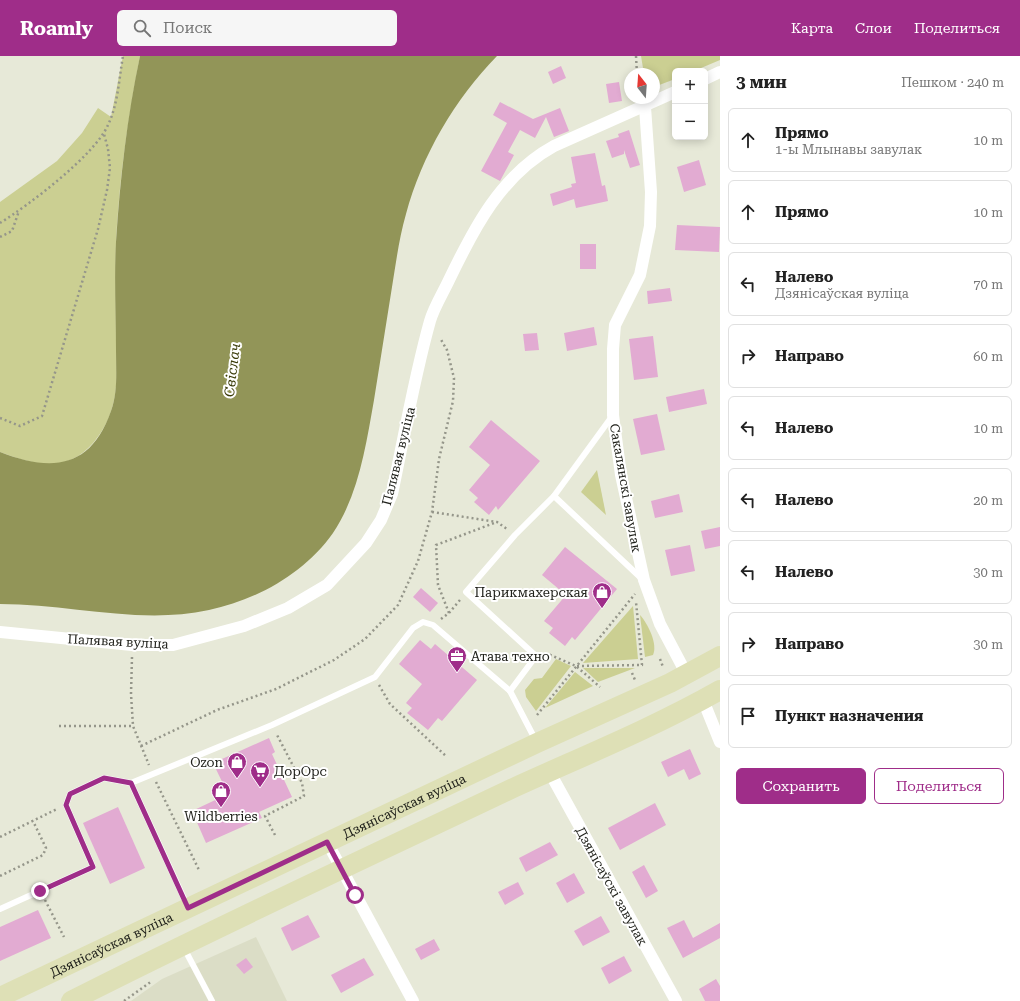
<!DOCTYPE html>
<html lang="ru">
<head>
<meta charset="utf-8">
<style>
	body { margin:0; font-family:"Roboto Serif",serif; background:#f6f6f6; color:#222 }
	.controls { position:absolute; right:12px; top:12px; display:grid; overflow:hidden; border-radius:6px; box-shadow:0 2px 10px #0003 }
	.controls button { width:36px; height:36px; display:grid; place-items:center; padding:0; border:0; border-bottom:1px solid #e0e0e0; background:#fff; color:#222; font:20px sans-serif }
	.compass { position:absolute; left:624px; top:12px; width:36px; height:36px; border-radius:50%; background:#fff; box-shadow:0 2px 10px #0003; rotate:343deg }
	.stop { position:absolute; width:12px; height:12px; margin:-9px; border:3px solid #9f2d89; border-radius:50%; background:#fff }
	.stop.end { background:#9f2d89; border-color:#fff; box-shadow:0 1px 4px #0008 }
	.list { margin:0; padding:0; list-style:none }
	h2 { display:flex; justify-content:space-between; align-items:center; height:52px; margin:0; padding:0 16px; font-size:17px }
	h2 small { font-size:13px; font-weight:400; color:#767676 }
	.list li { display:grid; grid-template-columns:26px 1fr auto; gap:12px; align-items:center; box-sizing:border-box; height:64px; margin:0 8px 8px; padding:0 8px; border:1px solid #e0e0e0; border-radius:6px }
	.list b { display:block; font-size:15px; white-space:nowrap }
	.list p { margin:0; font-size:13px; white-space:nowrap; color:#767676 }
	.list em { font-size:13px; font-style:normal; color:#767676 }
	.actions { display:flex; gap:8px; padding:12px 16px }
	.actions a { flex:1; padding:9px 0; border:1px solid #9f2d89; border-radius:6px; text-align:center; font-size:14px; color:#9f2d89 }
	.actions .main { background:#9f2d89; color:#fff }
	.icon { flex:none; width:22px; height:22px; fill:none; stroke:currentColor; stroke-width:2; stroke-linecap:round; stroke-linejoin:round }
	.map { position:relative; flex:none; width:720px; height:945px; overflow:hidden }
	header { display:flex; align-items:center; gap:24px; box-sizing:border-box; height:56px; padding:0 20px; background:#9f2d89; color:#fff }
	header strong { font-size:19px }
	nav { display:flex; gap:22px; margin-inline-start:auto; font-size:14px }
	.search { width:280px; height:36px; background:#f6f6f6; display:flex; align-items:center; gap:10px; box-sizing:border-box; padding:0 14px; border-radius:6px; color:#767676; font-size:15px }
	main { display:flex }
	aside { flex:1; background:#fff }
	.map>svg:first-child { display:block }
	.built { fill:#dbddc6 }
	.green { fill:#cbcf92 }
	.water { fill:#929558 }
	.building { fill:#e2abd2 }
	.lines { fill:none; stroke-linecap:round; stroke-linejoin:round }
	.path { stroke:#95968a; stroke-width:2.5; stroke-dasharray:2 3; stroke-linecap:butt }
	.service { stroke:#fff; stroke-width:6 }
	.minor { stroke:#fff; stroke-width:12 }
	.primary { stroke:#dee0b6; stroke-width:20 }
	.route { stroke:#9f2d89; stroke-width:5 }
	.labels { text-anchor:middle; stroke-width:4; stroke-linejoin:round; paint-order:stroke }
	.street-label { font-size:13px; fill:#20211b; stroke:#fff }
	.poi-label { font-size:13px; fill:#20211b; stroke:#fff; text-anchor:end }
	.water-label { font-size:14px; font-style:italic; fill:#3a3b09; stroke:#fff }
</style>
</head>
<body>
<header>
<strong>Roamly</strong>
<div class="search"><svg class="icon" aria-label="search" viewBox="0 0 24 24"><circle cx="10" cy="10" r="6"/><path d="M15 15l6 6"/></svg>Поиск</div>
<nav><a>Карта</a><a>Слои</a><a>Поделиться</a></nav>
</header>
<main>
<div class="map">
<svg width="720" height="945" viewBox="0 0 720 945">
	<rect width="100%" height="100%" fill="#e7e9d8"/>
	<path class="built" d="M256 881 287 945H131L162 923Z"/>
	<g class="green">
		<path d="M123 0H140C130 51 122 104 118 156 114 199 116 242 116 286 116 308 119 333 111 355 108 366 101 377 94 386 67 418 34 409 0 396V146L57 105 82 77 98 52 111 61Z"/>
		<path d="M641 0H720V4L694 15H675V23L654 31V18H644Z"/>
		<path d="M597 414 606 459 581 436Z"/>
		<path d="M633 550 638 603 583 607Z"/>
		<path d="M640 559C648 568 658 588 653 599L645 601Z"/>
		<path d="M556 603 571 610 536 655 526 641 525 634 534 623 542 622Z"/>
		<path d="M583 612H635L598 626Z"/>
		<path d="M575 616 593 630 545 652Z"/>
	</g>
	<path class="water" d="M140 0H497C455 43 422 99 406 158 399 182 396 207 392 231 386 269 380 306 374 344 366 389 359 438 333 477 305 517 257 544 209 554 140 569 70 548 0 548V396C51 416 91 413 111 355 118 336 116 314 116 295 116 258 114 222 116 186 120 124 127 61 140 0Z"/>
	<g class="building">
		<path d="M561 10 566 22 553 28 548 16Z"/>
		<path d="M619 26 622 45 609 47 606 28Z"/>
		<path d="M500 46 533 63 560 52 569 75 554 81 546 61 535 82 520 74 508 96 514 99 500 125 481 115 507 67 493 59Z"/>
		<path d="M629 74 640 109 630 112 624 94V98L612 102 606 85 619 81 618 78Z"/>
		<path d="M595 97 602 130 605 129 608 145 576 152 574 143 553 150 550 138 572 131 571 128 576 127 571 101Z"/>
		<path d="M699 104 706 129 684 136 677 111Z"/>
		<path d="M677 169 720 171 719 196 675 194Z"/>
		<rect x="580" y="188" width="16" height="25"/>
		<path d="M670 232 672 245 648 248 647 235Z"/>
		<path d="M594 271 597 289 567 295 564 277Z"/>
		<path d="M537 277 539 294 525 295 523 278Z"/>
		<path d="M653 280 658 321 634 324 629 283Z"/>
		<path d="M704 333 707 348 669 356 666 341Z"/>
		<path d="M657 358 665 394 641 399 633 363Z"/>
		<path d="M491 364 540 405 498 454 496 450 489 459 474 446 478 442 469 434 490 409 469 391Z"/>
		<path d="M679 438 683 456 655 462 651 445Z"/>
		<path d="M720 471V490L705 493 701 475Z"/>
		<path d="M690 489 695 515 671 520 665 494Z"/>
		<path d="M565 491 617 533 575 584 572 581 565 590 549 577 553 572 544 565 566 539 542 519Z"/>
		<path d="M421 532 438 547 430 556 413 541Z"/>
		<path d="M420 584 431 593 435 588 477 624 442 665 438 662 428 674 407 657 412 652 406 647 422 628 399 608Z"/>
		<path d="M269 682 275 696 272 698 292 741 259 756 262 762 206 787 192 755 228 738 213 707Z"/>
		<path d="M690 693 701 718 689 724 684 713 668 721 661 706Z"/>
		<path d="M655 747 666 769 620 794 608 772Z"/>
		<path d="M118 751 145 812 110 828 83 767Z"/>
		<path d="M550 786 558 799 526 816 519 802Z"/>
		<path d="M644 809 658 835 646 842 632 816Z"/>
		<path d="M574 817 585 837 567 847 556 827Z"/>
		<path d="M518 826 524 838 505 849 498 836Z"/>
		<path d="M38 854 51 882 0 905V871Z"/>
		<path d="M308 859 320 881 292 895 281 872Z"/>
		<path d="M601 860 610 876 583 890 574 875Z"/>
		<path d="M684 864 693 882 720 867V882L683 902 667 872Z"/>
		<path d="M434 883 440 894 421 904 415 893Z"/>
		<path d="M624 900 632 915 609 928 601 912Z"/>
		<path d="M246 902 253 911 244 918 236 909Z"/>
		<path d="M364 902 374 919 341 937 331 919Z"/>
		<path d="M716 923 720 930V945H705L699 933Z"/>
	</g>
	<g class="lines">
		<g class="path">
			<path d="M636 0 637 18"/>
			<path d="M0 167C29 149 95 99 108 69 118 48 119 23 123 0"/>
			<path d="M0 181 12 175 19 155"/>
			<path d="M0 362 20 370 42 360 98 173 107 134 110 112 108 93 104 78"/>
			<path d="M432 456 497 466 507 473"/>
			<path d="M449 557 460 544"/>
			<path d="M441 563 449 557 438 529 436 489 497 466"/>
			<path d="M545 599 548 598 576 610 600 631"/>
			<path d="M132 601 131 638 133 670 149 709"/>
			<path d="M660 603 663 611"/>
			<path d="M577 610 642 609 636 546"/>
			<path d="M632 617 635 624"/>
			<path d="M379 629 390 648 447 701"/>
			<path d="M537 659 635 538"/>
			<path d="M59 670H133"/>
			<path d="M141 690 217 654 276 633 334 604 365 583 398 549 418 505 432 456 439 403 453 345 454 322 447 294 440 282"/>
			<path d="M156 726 199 814"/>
			<path d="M275 779 265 760 304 740 302 727 276 677"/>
			<path d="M0 781 57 753"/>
			<path d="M0 820 43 799 46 792 33 765"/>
			<path d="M45 844 64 881"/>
			<path d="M124 945 152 925"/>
		</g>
		<g class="service">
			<path d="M554 440 613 359"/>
			<path d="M510 635 536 600 466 536 515 479 554 440 641 522"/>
			<path d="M131 727 187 849"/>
			<path d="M0 853 93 811 66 749 70 738 104 722 131 727 272 669 375 621 413 572 423 566 433 569 510 635 536 685"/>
			<path d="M184 892 212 945"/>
		</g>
		<g class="minor">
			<path d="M705 23 720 16"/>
			<path d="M645 51 651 136 650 170 640 219 615 269 613 293V359L621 419 644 524 660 568 687 619"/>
			<path d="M0 576 132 589H173L244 570 288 552 327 529 366 487 381 464 392 438C404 381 414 322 430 265 434 251 443 237 449 224 474 172 501 119 554 90L675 36"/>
			<path d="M703 644 720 686"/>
			<path d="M549 715 676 945"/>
			<path d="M327 786 413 945"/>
		</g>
		<g class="primary">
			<path id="s1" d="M0 941 537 687 670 627 720 600"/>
			<path d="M71 945C216 871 364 803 511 733 581 701 653 672 720 634"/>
		</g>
	</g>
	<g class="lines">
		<path class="route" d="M40 835 93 811 66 749 70 738 104 722 131 727 188 852 327 786 355 839"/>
	</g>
	<defs>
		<symbol id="shop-pin" viewBox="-11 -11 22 30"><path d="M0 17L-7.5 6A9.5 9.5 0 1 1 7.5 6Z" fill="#9f2d89" stroke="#fff"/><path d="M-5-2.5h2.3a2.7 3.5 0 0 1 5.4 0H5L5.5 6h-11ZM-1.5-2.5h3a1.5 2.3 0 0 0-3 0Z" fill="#fff"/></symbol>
		<symbol id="office-pin" viewBox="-11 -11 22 30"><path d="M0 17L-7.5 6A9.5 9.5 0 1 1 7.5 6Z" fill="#9f2d89" stroke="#fff"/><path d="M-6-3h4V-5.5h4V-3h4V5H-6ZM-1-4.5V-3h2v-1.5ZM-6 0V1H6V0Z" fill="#fff"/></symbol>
		<symbol id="supermarket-pin" viewBox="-11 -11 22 30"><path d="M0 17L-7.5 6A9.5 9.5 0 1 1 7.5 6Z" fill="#9f2d89" stroke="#fff"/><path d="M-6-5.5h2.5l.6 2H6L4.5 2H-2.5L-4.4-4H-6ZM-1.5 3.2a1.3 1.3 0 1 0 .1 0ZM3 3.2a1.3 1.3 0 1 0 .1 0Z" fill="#fff"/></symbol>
	</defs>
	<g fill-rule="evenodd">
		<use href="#shop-pin" x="591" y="525" width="22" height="30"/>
		<use href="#office-pin" x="446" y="589" width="22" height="30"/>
		<use href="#shop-pin" x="226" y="695" width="22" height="30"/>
		<use href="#supermarket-pin" x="249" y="704" width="22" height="30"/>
		<use href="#shop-pin" x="210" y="724" width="22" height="30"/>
	</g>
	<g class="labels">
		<g class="street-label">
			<text transform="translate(398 400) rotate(-76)" y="5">Палявая вуліца</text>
			<text transform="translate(626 432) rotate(80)" y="5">Сакалянскі завулак</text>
			<text transform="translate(118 585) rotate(3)" y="5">Палявая вуліца</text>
			<text dy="5" stroke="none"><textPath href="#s1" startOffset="447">Дзянісаўская вуліца</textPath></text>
			<text transform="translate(612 830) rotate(61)" y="5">Дзянісаўскі завулак</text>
			<text dy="5" stroke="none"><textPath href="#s1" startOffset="123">Дзянісаўская вуліца</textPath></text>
		</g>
		<g class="poi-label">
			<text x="588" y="541">Парикмахерская</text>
			<text x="471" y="605" text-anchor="start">Атава техно</text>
			<text x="223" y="711">Ozon</text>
			<text x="274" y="720" text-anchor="start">ДорОрс</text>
			<text x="221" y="765" text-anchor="middle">Wildberries</text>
		</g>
		<g class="water-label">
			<text transform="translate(232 314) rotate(-83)" y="5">Свіслач</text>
		</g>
	</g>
</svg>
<div class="controls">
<button>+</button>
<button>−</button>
</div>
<svg class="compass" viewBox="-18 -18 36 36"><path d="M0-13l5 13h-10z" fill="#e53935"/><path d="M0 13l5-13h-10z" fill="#767676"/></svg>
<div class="stop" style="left:355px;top:839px"></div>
<div class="stop end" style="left:40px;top:835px"></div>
</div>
<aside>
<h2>3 мин<small>Пешком · 240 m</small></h2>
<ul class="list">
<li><svg class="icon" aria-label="ahead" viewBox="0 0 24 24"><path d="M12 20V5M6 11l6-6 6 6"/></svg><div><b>Прямо</b><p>1-ы Млынавы завулак</p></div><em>10 m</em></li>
<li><svg class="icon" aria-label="ahead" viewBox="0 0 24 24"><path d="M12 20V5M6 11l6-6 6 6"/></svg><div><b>Прямо</b></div><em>10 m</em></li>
<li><svg class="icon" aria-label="left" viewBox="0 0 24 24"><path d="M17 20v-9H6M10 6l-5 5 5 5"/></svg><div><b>Налево</b><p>Дзянісаўская вуліца</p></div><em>70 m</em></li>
<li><svg class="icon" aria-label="right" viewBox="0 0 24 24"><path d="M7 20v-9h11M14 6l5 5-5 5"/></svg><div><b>Направо</b></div><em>60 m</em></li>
<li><svg class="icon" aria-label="left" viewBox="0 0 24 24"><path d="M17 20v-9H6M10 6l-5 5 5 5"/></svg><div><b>Налево</b></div><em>10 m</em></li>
<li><svg class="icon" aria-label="left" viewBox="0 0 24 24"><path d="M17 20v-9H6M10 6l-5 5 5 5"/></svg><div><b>Налево</b></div><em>20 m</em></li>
<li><svg class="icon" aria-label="left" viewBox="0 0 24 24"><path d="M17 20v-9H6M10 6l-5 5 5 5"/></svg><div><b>Налево</b></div><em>30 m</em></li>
<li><svg class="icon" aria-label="right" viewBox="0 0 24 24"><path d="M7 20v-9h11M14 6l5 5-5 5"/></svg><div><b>Направо</b></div><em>30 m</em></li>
<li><svg class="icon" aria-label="arrive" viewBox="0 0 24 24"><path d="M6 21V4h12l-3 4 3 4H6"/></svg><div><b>Пункт назначения</b></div></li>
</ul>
<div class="actions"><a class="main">Сохранить</a><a>Поделиться</a></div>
</aside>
</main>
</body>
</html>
